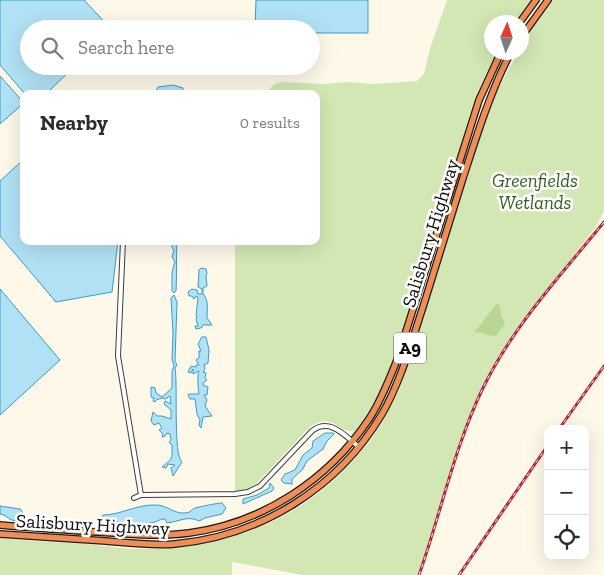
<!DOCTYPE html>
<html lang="en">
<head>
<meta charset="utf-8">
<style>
	body { margin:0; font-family:"Zilla Slab",serif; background:#f7f7f7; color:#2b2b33 }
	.controls { position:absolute; right:15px; bottom:15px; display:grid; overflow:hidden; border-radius:10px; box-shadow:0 5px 20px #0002 }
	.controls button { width:45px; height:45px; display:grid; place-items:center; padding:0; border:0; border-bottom:1px solid #e1e1e2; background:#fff; color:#2b2b33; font:25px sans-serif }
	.compass { position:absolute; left:484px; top:15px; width:45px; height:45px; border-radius:50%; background:#fff; box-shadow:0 5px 20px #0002; rotate:3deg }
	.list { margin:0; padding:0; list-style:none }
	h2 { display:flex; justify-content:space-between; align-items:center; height:65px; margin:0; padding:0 20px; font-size:21px }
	h2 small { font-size:16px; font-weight:400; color:#7c7c81 }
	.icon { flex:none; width:28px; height:28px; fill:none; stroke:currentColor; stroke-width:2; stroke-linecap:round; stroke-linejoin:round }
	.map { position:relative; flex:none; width:604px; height:575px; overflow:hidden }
	.search { position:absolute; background:#fff; box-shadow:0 5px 20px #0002; left:20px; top:20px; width:300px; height:55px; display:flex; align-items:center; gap:12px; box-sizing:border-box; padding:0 18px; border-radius:28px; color:#7c7c81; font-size:19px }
	.panel { position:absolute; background:#fff; box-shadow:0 5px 20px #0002; left:20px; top:90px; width:300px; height:155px; border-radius:10px }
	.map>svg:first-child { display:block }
	.green { fill:#d3e7b5 }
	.forest { fill:#b9d794 }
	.water { fill:#b0e1f4; stroke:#399dc8 }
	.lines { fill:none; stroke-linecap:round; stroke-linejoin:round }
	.minor-casing { stroke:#3e3e3e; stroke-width:6 }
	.highway-casing { stroke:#1c1c1c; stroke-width:8 }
	.minor { stroke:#fff; stroke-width:4 }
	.highway { stroke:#f08d55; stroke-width:5.5 }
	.rail-casing { stroke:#b5283c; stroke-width:3 }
	.rail { stroke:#fff; stroke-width:1; stroke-dasharray:4; stroke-linecap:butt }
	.labels { text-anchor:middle; stroke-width:5; stroke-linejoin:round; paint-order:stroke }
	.shield { fill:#fff; stroke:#545454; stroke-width:1 }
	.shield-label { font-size:18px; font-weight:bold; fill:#0b0b0b }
	.park-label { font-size:19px; font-style:italic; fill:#325f1e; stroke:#fff }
	.street-label { font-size:19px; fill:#0b0b0b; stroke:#fff }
</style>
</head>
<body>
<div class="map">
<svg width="604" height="575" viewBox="0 0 604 575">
	<rect width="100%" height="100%" fill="#fef8e9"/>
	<g class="green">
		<path d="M447 0H532L515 22H492V52L497 53C481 80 469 111 462 142L393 361C383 386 372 409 356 430 338 437 336 411 311 426L253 487 235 494V241H316V94H267C271 86 274 83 282 82L324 84 347 82 373 84 417 81 424 74 430 48Z"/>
		<path d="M553 0H604V211L595 228 530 313 499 359 470 417 418 575H302L232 562V575H0V538C29 541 58 542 87 544 106 546 125 549 144 549 233 548 307 518 364 448 379 431 389 410 399 390L492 100 518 53 522 52C522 34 543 14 553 0Z"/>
	</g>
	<path class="forest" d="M497 303 500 306 501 314 505 324 496 336 487 335 481 332 474 333Z"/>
	<g class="water">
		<path d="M0 0H84L111 29H29V66H75L46 94H25L0 65Z"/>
		<path d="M256 0H368V33H311V29H255Z"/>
		<path d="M0 76 24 103 0 124Z"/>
		<path d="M173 85 183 88V94H154L158 87Z"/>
		<path d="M24 159V241H118L112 292 56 302 0 236V181Z"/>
		<path d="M172 241H177C176 258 177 275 176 291L174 293 172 291V272L175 262 172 257 174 250 172 248Z"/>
		<path d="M201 268 206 269 207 273 206 276 207 286 203 288V294C209 299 207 311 207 318L212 325H203L201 328 196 329 195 326H198L196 319 197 318C195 314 198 303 198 297L196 296 194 299 192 296H189L188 292 192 289 197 290 198 294H202V289L198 287 199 270Z"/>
		<path d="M0 289 60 360 0 415Z"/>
		<path d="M174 295 177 302 175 361 177 365 175 368C178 384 173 455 182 462L173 476 171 468 175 465 168 464 166 468 162 467C173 458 172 460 172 445L169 442 171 440 170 434 167 433 165 436 162 437 163 434 159 430 162 428 159 423 154 425 151 421 153 412 157 416H162L171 419V410L164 404 165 401 171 404 170 396 165 399 162 398 156 400 155 402 153 401 154 398 151 397V387L155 388 156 393 162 397 172 388V371L174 366 172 359 173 333 171 298Z"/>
		<path d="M202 337H206L209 350 208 363 204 365 205 369 203 372 206 373 205 378 207 380 203 383V385L208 387 207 395H204L207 400 205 406 212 416 203 417 201 428 199 425 200 420 197 414 195 399H190L188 395 189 394H199C198 389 197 374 199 371L193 374V369L191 373 188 372 191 366 196 367V365H199L196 360 199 358V351H201L198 344Z"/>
		<path d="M325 433H333L334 434 327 441 323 449 307 461 302 470 292 479V484L284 483 281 480 285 474 295 470 303 455 312 448 313 441Z"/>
		<path d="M270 483 274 488 272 491 243 504V499L257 495 269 488Z"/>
		<path d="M222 503 226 508 222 514 205 518 199 521C188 515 178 522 167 523L165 519C158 519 156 523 150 523 137 525 112 522 101 518L103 515C121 515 137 504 156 505 167 505 174 514 185 513 190 513 191 510 195 508 199 507 217 503 222 503Z"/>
		<path d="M0 506 20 509 24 514 22 521 11 520 4 515 0 514Z"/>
	</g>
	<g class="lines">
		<defs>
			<g id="minor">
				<path d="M123 241 118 356 141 495"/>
				<path d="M134 498 141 495 235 494 248 492 260 486 312 431C330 417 345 436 359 447"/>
			</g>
			<g id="highway">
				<path d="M520 22 536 0"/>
				<path d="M522 36 548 0"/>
				<path d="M0 525C33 528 66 530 98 532 128 534 159 537 189 533 263 523 328 480 369 419 381 401 389 380 397 360L479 100 501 52"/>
				<path d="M0 534C35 536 71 539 106 541 129 543 152 546 175 544 261 536 338 488 382 414 401 381 411 343 423 307 436 264 450 221 463 178 477 135 490 92 511 52"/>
			</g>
		</defs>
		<use href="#minor" class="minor-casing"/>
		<use href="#highway" class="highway-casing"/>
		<use href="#minor" class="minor"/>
		<use href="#highway" class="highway"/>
		<defs>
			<g id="rail">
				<path d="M559 429 604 366"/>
				<path d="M419 575C441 513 454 448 483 388 513 326 561 275 604 222"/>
				<path d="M459 575 548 445"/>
			</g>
		</defs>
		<use href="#rail" class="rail-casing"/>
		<use href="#rail" class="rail"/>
	</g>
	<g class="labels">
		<rect class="shield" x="394" y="332.5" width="32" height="31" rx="4"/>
		<g class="shield-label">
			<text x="410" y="354">A9</text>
		</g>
		<g class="park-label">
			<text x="535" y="187">Greenfields<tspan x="535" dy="22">Wetlands</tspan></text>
		</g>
		<g class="street-label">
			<text transform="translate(430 233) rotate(-73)" y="7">Salisbury Highway</text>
			<text transform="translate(93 524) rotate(3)" y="7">Salisbury Highway</text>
		</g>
	</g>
</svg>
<div class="controls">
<button>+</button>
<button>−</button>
<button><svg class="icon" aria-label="locate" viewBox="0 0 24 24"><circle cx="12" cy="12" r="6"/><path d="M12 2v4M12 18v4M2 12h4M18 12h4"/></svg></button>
</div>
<svg class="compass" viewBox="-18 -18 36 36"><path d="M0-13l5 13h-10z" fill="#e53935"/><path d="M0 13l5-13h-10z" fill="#7c7c81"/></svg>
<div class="search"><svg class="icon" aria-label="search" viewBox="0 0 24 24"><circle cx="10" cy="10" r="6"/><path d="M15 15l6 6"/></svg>Search here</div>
<section class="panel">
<h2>Nearby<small>0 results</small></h2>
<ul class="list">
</ul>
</section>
</div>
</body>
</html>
